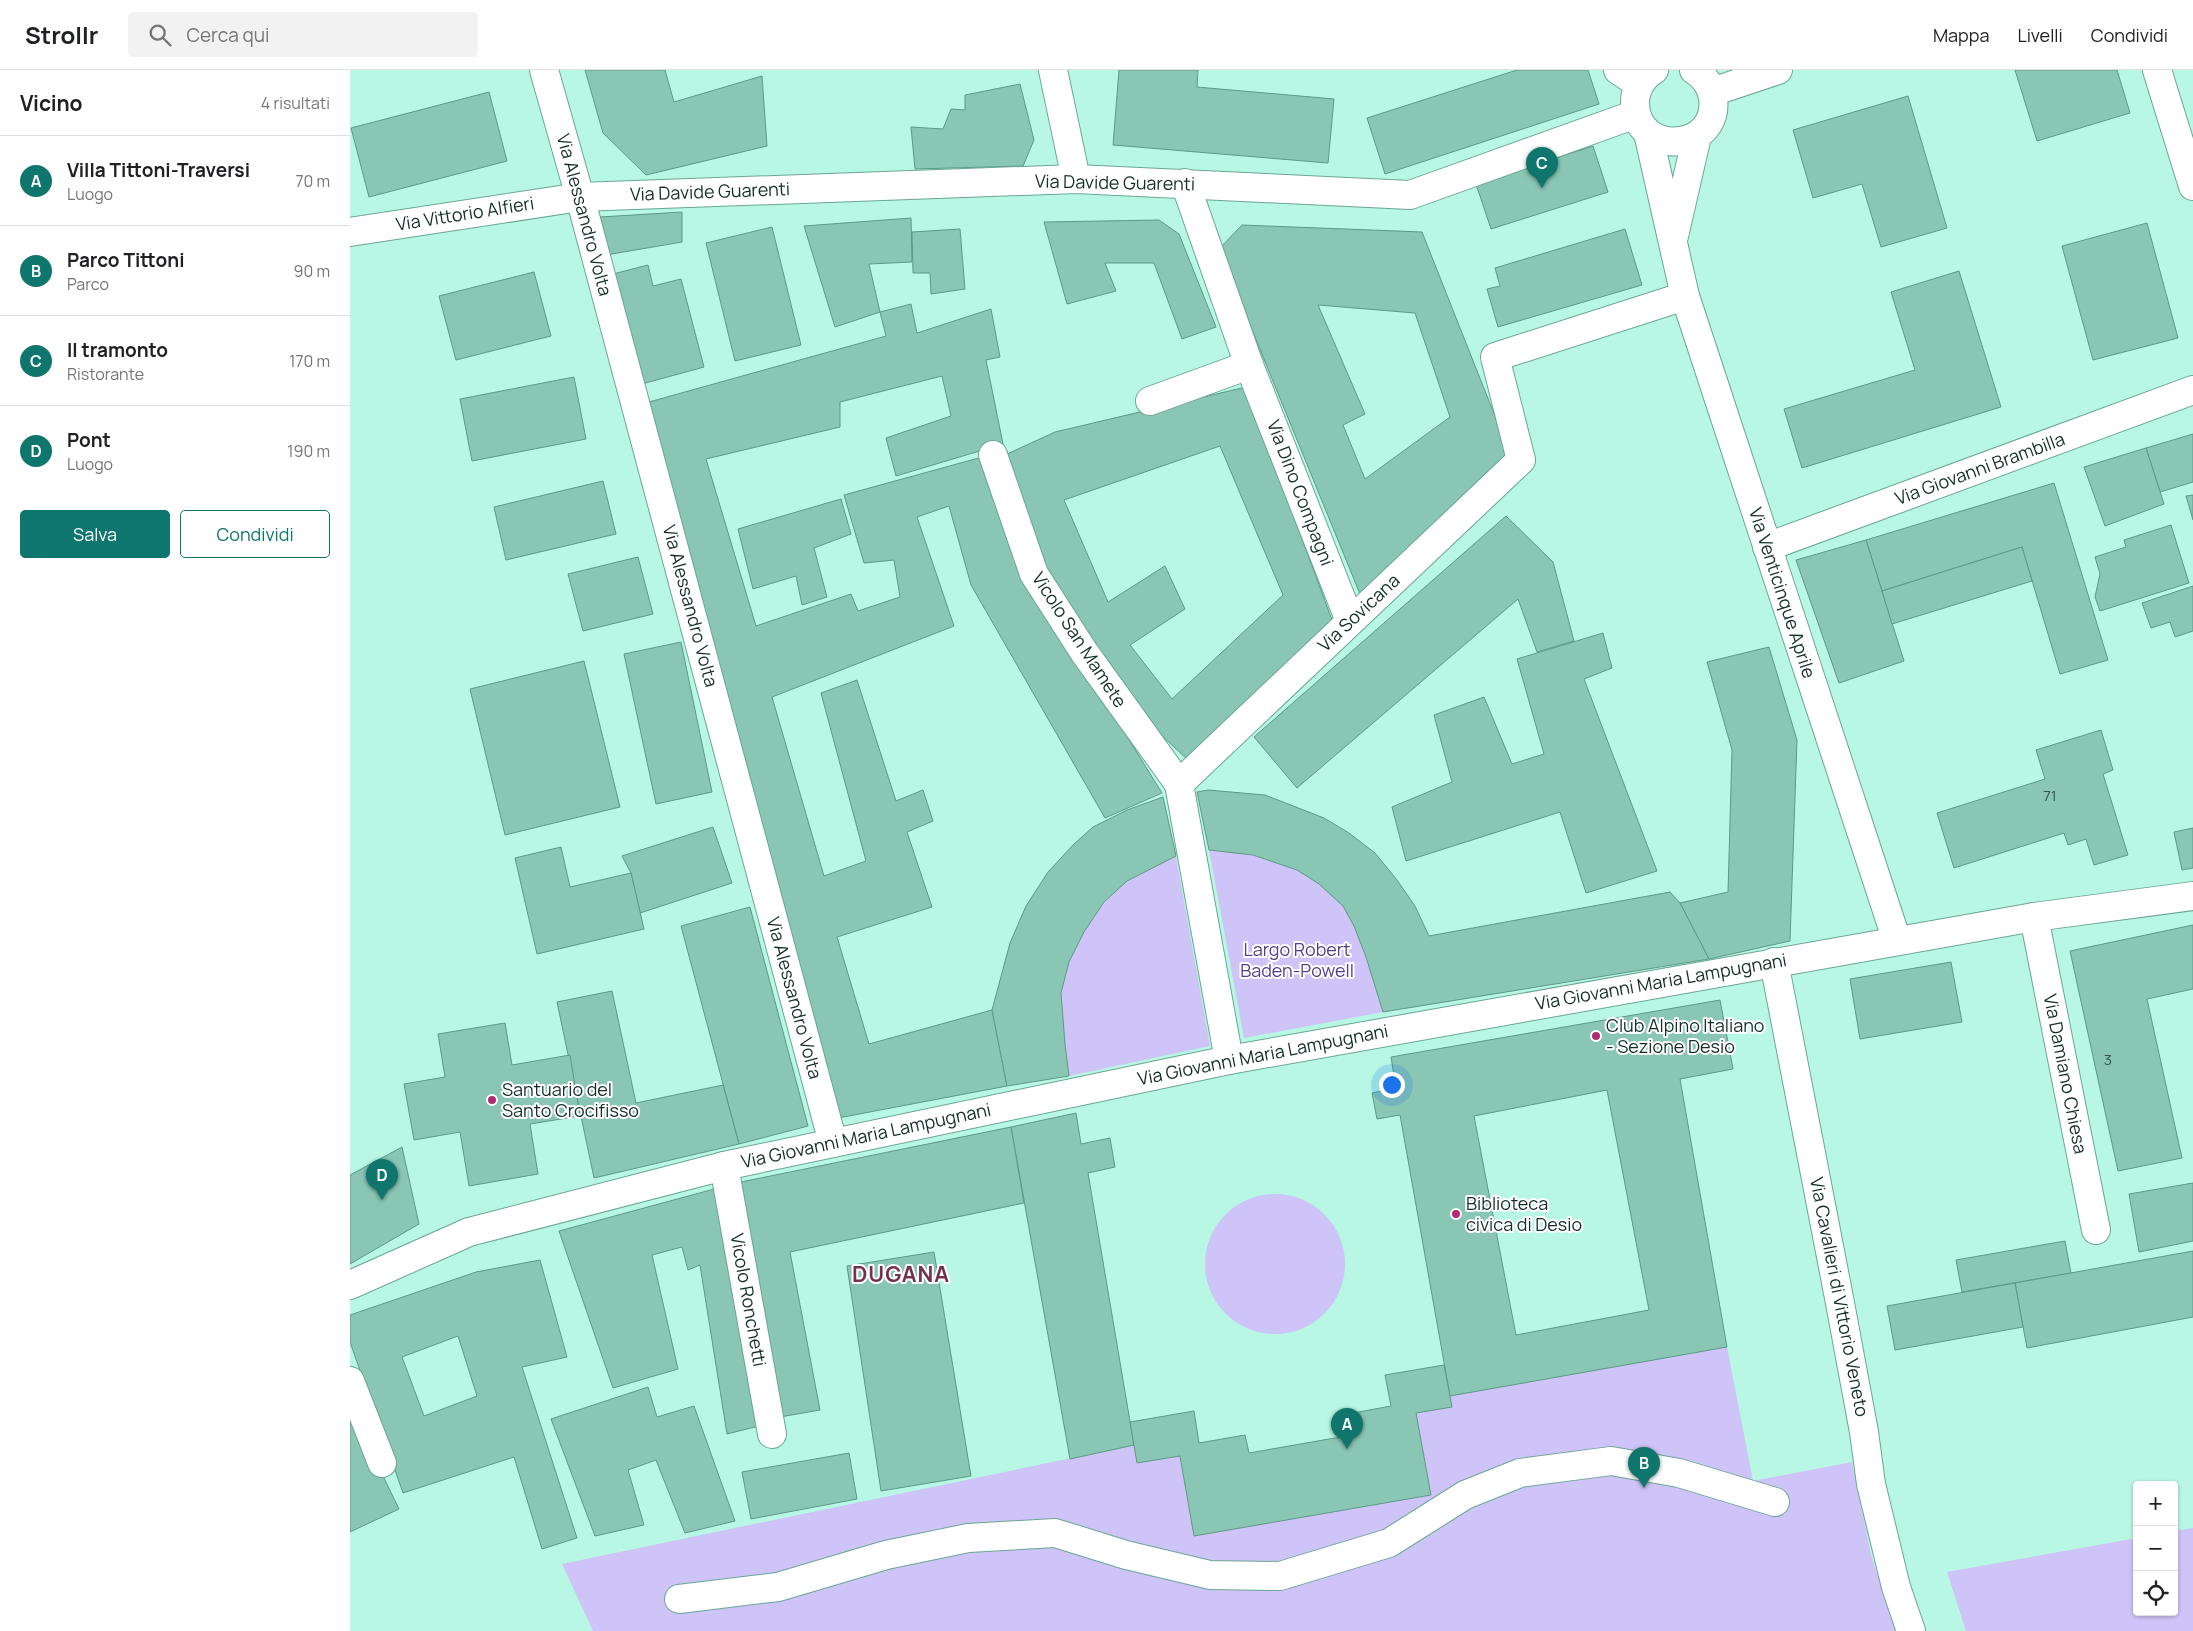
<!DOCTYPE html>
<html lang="it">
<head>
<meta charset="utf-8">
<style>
	body { margin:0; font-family:Manrope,sans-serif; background:#f2f2f2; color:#202124 }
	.controls { position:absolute; right:15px; bottom:15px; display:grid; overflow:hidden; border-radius:5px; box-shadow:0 1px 4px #0004 }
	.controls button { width:45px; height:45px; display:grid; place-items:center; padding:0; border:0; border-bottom:1px solid #e0e0e0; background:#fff; color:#202124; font:25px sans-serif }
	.you { position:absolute; left:1041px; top:1014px; width:18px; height:18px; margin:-12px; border:4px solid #fff; border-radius:50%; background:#1a73e8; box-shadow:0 0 0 8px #1a73e833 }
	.badge { display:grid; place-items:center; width:32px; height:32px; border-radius:50%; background:#0f766e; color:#fff; font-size:16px; font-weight:700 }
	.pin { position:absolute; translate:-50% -41px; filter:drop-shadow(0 1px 2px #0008) }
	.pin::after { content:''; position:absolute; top:26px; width:18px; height:15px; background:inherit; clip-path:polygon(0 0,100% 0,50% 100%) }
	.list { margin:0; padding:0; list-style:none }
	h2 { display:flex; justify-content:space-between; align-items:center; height:65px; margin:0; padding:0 20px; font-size:21px }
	h2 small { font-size:16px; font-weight:400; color:#757577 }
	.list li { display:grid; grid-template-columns:32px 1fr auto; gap:15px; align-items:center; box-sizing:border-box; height:90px; padding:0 20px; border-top:1px solid #e0e0e0 }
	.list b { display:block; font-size:19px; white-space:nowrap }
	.list p { margin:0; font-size:16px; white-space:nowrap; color:#757577 }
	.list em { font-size:16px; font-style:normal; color:#757577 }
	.actions { display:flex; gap:10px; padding:15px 20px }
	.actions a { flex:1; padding:11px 0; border:1px solid #0f766e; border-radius:5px; text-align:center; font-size:18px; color:#0f766e }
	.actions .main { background:#0f766e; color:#fff }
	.icon { flex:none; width:28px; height:28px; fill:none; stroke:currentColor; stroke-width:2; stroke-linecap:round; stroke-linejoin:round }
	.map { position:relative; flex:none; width:1843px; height:1561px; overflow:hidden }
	header { display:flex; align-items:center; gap:30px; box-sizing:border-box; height:70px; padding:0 25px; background:#fff; border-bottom:1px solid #e0e0e0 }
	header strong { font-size:24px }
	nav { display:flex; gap:28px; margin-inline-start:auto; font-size:18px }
	.search { width:350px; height:45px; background:#f2f2f2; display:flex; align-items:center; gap:12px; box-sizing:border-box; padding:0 18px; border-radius:5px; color:#757577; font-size:19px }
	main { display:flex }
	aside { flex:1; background:#fff }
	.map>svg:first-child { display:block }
	.green { fill:#cec4f7 }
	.building { fill:#89c6b3; stroke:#5c9987; fill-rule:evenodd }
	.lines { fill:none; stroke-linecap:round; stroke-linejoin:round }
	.minor-casing { stroke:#6aa694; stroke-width:30 }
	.minor { stroke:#fff; stroke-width:28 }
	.poi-dot { fill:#b02b71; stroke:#fff; stroke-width:2 }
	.labels { text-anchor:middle; stroke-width:4; stroke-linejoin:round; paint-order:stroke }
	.number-label { font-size:15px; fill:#32554b }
	.street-label { font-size:18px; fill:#152f28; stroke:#fff }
	.park-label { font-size:18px; fill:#543f8a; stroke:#fff }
	.poi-label { font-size:18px; fill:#152f28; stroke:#fff; text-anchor:start }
	.district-label { font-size:22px; font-weight:bold; letter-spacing:1px; fill:#733150; stroke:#fff }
</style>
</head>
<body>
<header>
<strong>Strollr</strong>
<div class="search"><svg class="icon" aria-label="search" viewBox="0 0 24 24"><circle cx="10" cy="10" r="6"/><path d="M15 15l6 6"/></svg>Cerca qui</div>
<nav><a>Mappa</a><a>Livelli</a><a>Condividi</a></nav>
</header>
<main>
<aside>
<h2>Vicino<small>4 risultati</small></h2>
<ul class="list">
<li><span class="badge">A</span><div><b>Villa Tittoni-Traversi</b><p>Luogo</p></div><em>70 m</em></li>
<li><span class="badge">B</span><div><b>Parco Tittoni</b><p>Parco</p></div><em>90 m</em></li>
<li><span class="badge">C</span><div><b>Il tramonto</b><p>Ristorante</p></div><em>170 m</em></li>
<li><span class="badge">D</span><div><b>Pont</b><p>Luogo</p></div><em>190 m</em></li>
</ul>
<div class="actions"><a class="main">Salva</a><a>Condividi</a></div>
</aside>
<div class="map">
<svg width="1843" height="1561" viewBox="0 0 1843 1561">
	<rect width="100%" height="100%" fill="#b8f7e3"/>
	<g class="green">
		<path d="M859 780C906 782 962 797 993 836 1013 862 1023 911 1033 942L894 968Z"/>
		<path d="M826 786 860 976 719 1006C716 980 708 949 711 923 716 884 746 832 778 811 793 801 810 794 826 786Z"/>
		<circle cx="925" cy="1194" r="70"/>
		<path d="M1377 1277 1403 1411 1502 1392 1521 1485 1546 1561H243L212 1494 784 1375 787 1393 830 1386 844 1466 1081 1424 1066 1343 1102 1337 1100 1326Z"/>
		<path d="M1843 1458V1561H1616L1597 1502 1787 1468V1542H1824V1461Z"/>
	</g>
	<g class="building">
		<path d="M235 0H315L324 32 412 6 417 76 296 105 253 63Z"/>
		<path d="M769 0H848L847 17 984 29 978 93 763 75Z"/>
		<path d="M1167 0H1238L1249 34 1035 104 1017 48Z"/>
		<path d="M1665 0H1767L1780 43 1687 71Z"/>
		<path d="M670 14 684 70 673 96 565 99 561 57 593 59 601 39 615 40V25Z"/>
		<path d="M139 22 157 91 19 127 1 58Z"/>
		<path d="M1558 26 1597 158 1531 177 1512 114 1463 128 1443 60Z"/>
		<path d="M1243 76 1258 122 1141 159 1126 114Z"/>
		<path d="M332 142V172L256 185 250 147Z"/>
		<path d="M561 148 562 192 519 194 530 242 485 257 454 156Z"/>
		<path d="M809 150 829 164 866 257 832 269 804 193H755L766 221 717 234 694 152Z"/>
		<path d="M1797 153 1828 268 1743 290 1712 176Z"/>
		<path d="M892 155 1072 162 1160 384 1010 524 869 179ZM968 235 1065 243 1100 347 1015 409 993 355 1015 344Z"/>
		<path d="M422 157 451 275 385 291 356 173Z"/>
		<path d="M610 159 615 219 581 224 580 203H563L562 162Z"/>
		<path d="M1275 159 1292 215 1148 257 1137 219 1150 216 1145 198Z"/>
		<path d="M298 195 303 216 331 209 354 297 292 314 263 204Z"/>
		<path d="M1609 201 1651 337 1452 398 1434 339 1565 300 1541 222Z"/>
		<path d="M184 202 201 266 106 290 89 226Z"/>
		<path d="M561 234 567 263 641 239 650 287 636 290 653 374 546 406 536 368 601 346 592 306 490 332V357L356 389 406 556 501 524 508 541 550 527 544 490 514 493 494 425 636 386 677 505 812 723 755 748 621 515 599 436 567 447 604 556 422 627 474 806 516 791 471 623 507 610 546 731 573 720 583 751 557 762 582 837 487 867 519 974 642 940 657 1016 488 1048 299 332 536 266 530 242Z"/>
		<path d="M224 307 236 369 122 391 110 329Z"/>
		<path d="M896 317 982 550 839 691 777 633 690 494 655 385 705 362ZM870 376 933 525 822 629 780 575 835 539 815 496 758 532 714 430Z"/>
		<path d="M1843 364V412L1810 422 1796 378Z"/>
		<path d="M1796 378 1814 434 1755 456 1734 397Z"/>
		<path d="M253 411 266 464 156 490 144 437Z"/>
		<path d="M1704 413 1758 590 1710 604 1672 477 1532 521 1516 470Z"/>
		<path d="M1843 425V450L1836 426Z"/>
		<path d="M491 429 501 464 464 478 477 527 452 535 446 506 403 519 388 459Z"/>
		<path d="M1156 446 1203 492 1224 571 1187 582 1168 529 947 718 904 667Z"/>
		<path d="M1821 455 1839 513 1750 541 1745 527 1750 504 1745 487 1776 477 1774 470Z"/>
		<path d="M1516 470 1554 591 1489 613 1446 490Z"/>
		<path d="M1672 477 1682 511 1542 554 1532 521Z"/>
		<path d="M288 487 303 544 233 561 218 504Z"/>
		<path d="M1843 516V561L1825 567 1820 552 1801 558 1792 533Z"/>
		<path d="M1253 563 1262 598 1234 609 1307 801 1236 823 1210 742 1056 791 1042 737 1102 712 1084 645 1134 627 1162 694 1194 684 1167 589Z"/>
		<path d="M331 572 362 722 306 734 274 584Z"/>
		<path d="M1419 577 1447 670 1440 871 1359 889 1330 833 1378 822 1382 680 1357 592Z"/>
		<path d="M234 591 270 737 155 765 120 619Z"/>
		<path d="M1751 660 1763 700 1753 704 1778 785 1744 795 1736 769 1718 775 1714 763 1604 798 1587 743 1695 709 1686 680Z"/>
		<path d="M858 720 915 725 974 748 999 763 1025 783 1047 810 1065 836 1079 866 1320 822 1330 833 1359 889 1033 942 1016 887 1004 856 993 836 969 814 947 800 903 785 859 780 847 722Z"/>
		<path d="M813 727 826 786 777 811 754 832 734 862 719 892 711 923 715 974 719 1006 657 1016 642 940 660 873 676 836 698 802 724 774 743 757 777 740Z"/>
		<path d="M363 757 382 813 290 843 281 803 272 786Z"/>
		<path d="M1843 758V798L1832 800 1824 762Z"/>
		<path d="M211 777 220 817 281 803 294 859 187 884 165 788Z"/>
		<path d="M400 837 458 1056 389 1074 331 856Z"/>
		<path d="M1843 855V919L1797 929 1832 1088 1768 1101 1720 881Z"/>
		<path d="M1601 892 1612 952 1510 969 1500 909Z"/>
		<path d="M262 921 286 1033 373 1015 389 1074 244 1108 207 932Z"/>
		<path d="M1370 930 1383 999 1330 1009 1377 1277 1100 1326 1050 1045 1027 1049 1022 1023 1046 1018 1041 987ZM1257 1020 1299 1240 1166 1265 1124 1046Z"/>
		<path d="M155 953 162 995 220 985 230 1046 180 1054 188 1104 119 1116 110 1062 64 1070 54 1014 95 1007 88 964Z"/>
		<path d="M726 1043 731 1074 760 1068 765 1097 738 1103 784 1375 720 1389 661 1057Z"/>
		<path d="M661 1057 674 1133 440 1182 470 1340 430 1347 386 1113Z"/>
		<path d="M52 1077 69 1154 0 1194V1105Z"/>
		<path d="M1843 1113V1171L1789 1182 1779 1124Z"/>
		<path d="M368 1118 413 1355 377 1364 350 1195 338 1200 332 1177 302 1185 328 1299 263 1318 209 1161Z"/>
		<path d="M1715 1171 1721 1203 1612 1222 1606 1190Z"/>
		<path d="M1843 1181V1247L1677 1278 1665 1213Z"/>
		<path d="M584 1182 621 1406 531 1421 497 1196Z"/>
		<path d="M190 1190 217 1287 172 1297 227 1468 192 1479 164 1387 53 1423 0 1272V1245L126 1202ZM108 1266 127 1326 74 1346 52 1287Z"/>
		<path d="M1665 1213 1673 1257 1545 1280 1537 1236Z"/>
		<path d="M1094 1295 1102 1337 1066 1343 1081 1425 844 1466 830 1386 787 1393 780 1352 844 1341 849 1373 895 1365 899 1383 1002 1365 998 1344 1041 1336 1035 1305Z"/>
		<path d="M298 1317 307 1347 344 1336 385 1451 335 1463 306 1390 278 1400 294 1455 245 1466 201 1349Z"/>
		<path d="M0 1338 49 1439 0 1462Z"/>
		<path d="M499 1383 507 1429 401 1449 392 1402Z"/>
	</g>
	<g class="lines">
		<defs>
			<g id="minor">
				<path d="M194 0 230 127 483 1073"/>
				<path d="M703 0 726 109"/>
				<path d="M1268 0 1289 14"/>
				<path d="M1304 0C1292 7 1284 21 1285 35 1288 88 1370 81 1363 28 1361 16 1354 6 1344 0"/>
				<path d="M1807 0 1843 116"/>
				<path d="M1362 22 1428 0"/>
				<path d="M1298 63 1335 226 1547 871"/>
				<path d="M835 113 899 295 1000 551"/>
				<path d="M0 162 230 127 726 109 1060 125 1286 44"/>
				<path d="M1324 166 1347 66"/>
				<path d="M800 331 899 295"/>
				<path d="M643 385 684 504 734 582 829 714"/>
				<path d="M1417 477 1843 320"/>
				<path d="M1684 847 1746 1160"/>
				<path d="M1424 892 1490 1233 1514 1362 1521 1414 1546 1517 1561 1561"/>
				<path d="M879 990 829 714 1171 390 1145 287 1335 226"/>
				<path d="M374 1096 422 1364"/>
				<path d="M0 1215 119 1162 374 1096 879 990 1684 847 1843 826"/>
				<path d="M0 1311 32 1393"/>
				<path d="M329 1529 428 1517 536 1485 618 1468 705 1463 776 1485 860 1505 930 1506 1039 1473 1115 1425 1170 1403 1261 1391 1329 1403 1425 1432"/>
			</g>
		</defs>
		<use href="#minor" class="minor-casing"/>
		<use href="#minor" class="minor"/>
	</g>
	<g class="poi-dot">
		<circle cx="1246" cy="966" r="5"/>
		<circle cx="142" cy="1030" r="5"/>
		<circle cx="1106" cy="1144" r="5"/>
	</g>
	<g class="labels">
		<g class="number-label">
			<text x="1700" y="731">71</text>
			<text x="1758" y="995">3</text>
		</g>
		<g class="street-label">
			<text transform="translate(765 113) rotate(1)" y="6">Via Davide Guarenti</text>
			<text transform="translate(360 122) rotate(-2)" y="6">Via Davide Guarenti</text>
			<text transform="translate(115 144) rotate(-9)" y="6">Via Vittorio Alfieri</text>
			<text transform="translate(234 145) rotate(75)" y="6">Via Alessandro Volta</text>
			<text transform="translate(1630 399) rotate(-20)" y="6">Via Giovanni Brambilla</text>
			<text transform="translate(950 423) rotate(69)" y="6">Via Dino Compagni</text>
			<text transform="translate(1432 523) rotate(72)" y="6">Via Venticinque Aprile</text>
			<text transform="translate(340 536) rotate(75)" y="6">Via Alessandro Volta</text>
			<text transform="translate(1009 543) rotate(-43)" y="6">Via Sovicana</text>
			<text transform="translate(729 570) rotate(57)" y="6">Vicolo San Mamete</text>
			<text transform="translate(1311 912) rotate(-10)" y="6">Via Giovanni Maria Lampugnani</text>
			<text transform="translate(444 928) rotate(75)" y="6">Via Alessandro Volta</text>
			<text transform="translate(913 985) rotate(-11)" y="6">Via Giovanni Maria Lampugnani</text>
			<text transform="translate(1715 1004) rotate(79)" y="6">Via Damiano Chiesa</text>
			<text transform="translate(516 1066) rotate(-12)" y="6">Via Giovanni Maria Lampugnani</text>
			<text transform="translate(1489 1227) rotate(79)" y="6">Via Cavalieri di Vittorio Veneto</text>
			<text transform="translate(398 1230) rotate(80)" y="6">Vicolo Ronchetti</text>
		</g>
		<g class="park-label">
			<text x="947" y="886">Largo Robert<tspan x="947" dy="21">Baden-Powell</tspan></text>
		</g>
		<g class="poi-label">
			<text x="1256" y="962">Club Alpino Italiano<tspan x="1256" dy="21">- Sezione Desio</tspan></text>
			<text x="152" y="1026">Santuario del<tspan x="152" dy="21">Santo Crocifisso</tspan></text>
			<text x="1116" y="1140">Biblioteca<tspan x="1116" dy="21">civica di Desio</tspan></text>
		</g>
		<g class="district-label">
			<text x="551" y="1212">DUGANA</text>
		</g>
	</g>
</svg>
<div class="controls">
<button>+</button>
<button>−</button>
<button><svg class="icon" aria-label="locate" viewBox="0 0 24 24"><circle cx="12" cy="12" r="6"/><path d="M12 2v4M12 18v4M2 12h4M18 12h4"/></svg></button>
</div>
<div class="you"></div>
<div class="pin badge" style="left:997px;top:1379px">A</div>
<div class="pin badge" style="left:1294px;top:1418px">B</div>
<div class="pin badge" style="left:1192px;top:118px">C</div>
<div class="pin badge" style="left:32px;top:1130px">D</div>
</div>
</main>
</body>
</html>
